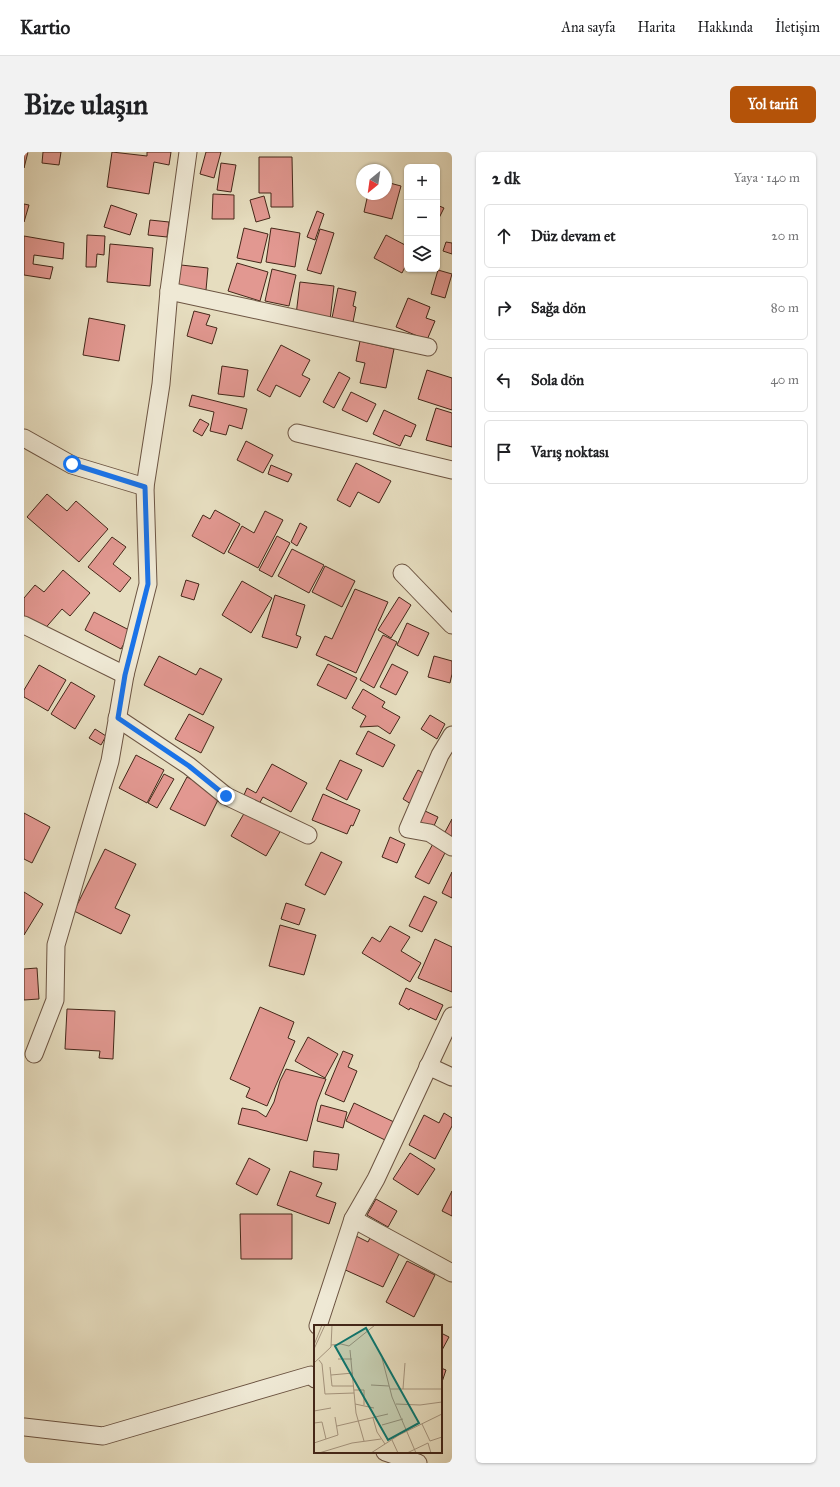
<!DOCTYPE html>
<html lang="tr">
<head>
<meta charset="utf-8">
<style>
	body { margin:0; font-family:"IM FELL Great Primer",serif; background:#f2f2f2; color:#202124 }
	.controls { position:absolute; right:12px; top:12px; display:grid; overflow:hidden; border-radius:6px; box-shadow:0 1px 3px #0004 }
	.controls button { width:36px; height:36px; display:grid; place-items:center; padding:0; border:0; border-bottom:1px solid #e0e0e0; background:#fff; color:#202124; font:20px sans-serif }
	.compass { position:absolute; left:332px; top:12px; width:36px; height:36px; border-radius:50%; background:#fff; box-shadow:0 1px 3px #0004; rotate:209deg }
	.stop { position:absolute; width:12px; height:12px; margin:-9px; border:3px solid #1a73e8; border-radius:50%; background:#fff }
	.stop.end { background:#1a73e8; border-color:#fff; box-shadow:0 1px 4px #0008 }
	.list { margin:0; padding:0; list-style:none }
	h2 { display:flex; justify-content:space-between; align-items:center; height:52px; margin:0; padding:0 16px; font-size:17px }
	h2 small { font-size:13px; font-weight:400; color:#757577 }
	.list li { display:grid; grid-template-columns:26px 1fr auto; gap:12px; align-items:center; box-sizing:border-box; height:64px; margin:0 8px 8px; padding:0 8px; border:1px solid #e0e0e0; border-radius:6px }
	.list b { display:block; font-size:15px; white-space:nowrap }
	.list em { font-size:13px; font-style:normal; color:#757577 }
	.icon { flex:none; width:22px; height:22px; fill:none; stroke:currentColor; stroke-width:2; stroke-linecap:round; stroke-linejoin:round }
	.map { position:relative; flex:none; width:428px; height:1311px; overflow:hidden; border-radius:6px }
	header { display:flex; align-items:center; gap:24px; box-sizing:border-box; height:56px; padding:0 20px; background:#fff; border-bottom:1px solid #e0e0e0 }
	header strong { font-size:19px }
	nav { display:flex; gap:22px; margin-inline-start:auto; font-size:14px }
	.intro { display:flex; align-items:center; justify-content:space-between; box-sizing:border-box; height:96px; padding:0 24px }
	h1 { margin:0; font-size:28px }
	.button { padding:10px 18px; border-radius:6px; background:#b45309; color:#fff; font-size:14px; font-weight:700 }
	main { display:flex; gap:24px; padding:0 24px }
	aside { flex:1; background:#fff; border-radius:6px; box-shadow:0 1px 3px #0004 }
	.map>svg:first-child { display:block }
	.building { fill:#e29891; stroke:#442719 }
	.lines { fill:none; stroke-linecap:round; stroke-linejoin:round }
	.minor-casing { stroke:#6c5442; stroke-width:19 }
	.minor { stroke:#efe9d5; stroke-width:17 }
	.route { stroke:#1a73e8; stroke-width:5 }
	.inset-road { fill:none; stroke:#a5947d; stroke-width:1 }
	.view { fill:#0f766e; fill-opacity:0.15; stroke:#0f766e; stroke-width:2 }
	.inset-edge { fill:none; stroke:#442719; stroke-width:2 }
</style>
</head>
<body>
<header>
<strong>Kartio</strong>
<nav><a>Ana sayfa</a><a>Harita</a><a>Hakkında</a><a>İletişim</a></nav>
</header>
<div class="intro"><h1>Bize ulaşın</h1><a class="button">Yol tarifi</a></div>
<main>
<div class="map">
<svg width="428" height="1311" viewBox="0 0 428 1311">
	<rect width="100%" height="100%" fill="#e6ddbf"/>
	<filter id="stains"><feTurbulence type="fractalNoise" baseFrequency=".005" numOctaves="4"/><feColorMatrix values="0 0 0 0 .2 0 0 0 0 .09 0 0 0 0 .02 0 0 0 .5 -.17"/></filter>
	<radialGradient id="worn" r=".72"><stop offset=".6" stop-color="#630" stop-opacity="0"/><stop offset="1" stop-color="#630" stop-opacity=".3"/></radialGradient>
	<g class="building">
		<path d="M0 0H4L0 16Z"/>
		<path d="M19 0H37L35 13 18 11Z"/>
		<path d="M88 0 123 4V0H147L145 13 130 10 125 42 83 35Z"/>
		<path d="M182 0H197L190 26 176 22Z"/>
		<path d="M235 5H268L269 55H247V41H235Z"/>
		<path d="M197 11 212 13 207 40 193 38Z"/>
		<path d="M362 30 377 34 368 67 340 60 344 42H362Z"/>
		<path d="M189 42 210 43V67H188Z"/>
		<path d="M240 44 246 66 232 70 226 48Z"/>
		<path d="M0 52 5 53 0 70Z"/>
		<path d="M87 53 113 62 106 83 80 75Z"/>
		<path d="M413 53 420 56 413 70Z"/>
		<path d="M293 59 300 62 291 88 283 85Z"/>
		<path d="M126 68 145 70 143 85 124 83Z"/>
		<path d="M220 76 244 82 237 111 213 106Z"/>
		<path d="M247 76 276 81 271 115 242 110Z"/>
		<path d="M296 77 310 81 297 122 283 118Z"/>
		<path d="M63 83 81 84 80 103 73 102 72 115H62Z"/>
		<path d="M362 83 383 94V111L378 121 350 106Z"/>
		<path d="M0 84 40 91 39 107 10 103 9 112 29 115 26 127 0 123Z"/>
		<path d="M422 90 428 91V102L419 99Z"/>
		<path d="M86 92 129 96 126 134 83 130Z"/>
		<path d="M213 111 244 120 236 149 204 139Z"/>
		<path d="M157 113 184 116 182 138 154 134Z"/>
		<path d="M248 117 272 123 265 154 241 149Z"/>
		<path d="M414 118 428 122 421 146 407 142Z"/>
		<path d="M276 130 310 134 306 168 272 163Z"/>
		<path d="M314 136 332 140 329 154 332 155 328 175 307 171Z"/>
		<path d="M384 146 406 155 402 166 411 169 403 188 372 175Z"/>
		<path d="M170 159 186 163 182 173 193 176 188 192 163 184Z"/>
		<path d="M65 166 101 173 95 209 59 203Z"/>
		<path d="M336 189 370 197 362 236 336 231 341 211 332 209Z"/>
		<path d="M257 193 286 208 278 223 286 227 276 245 252 233 246 245 233 238Z"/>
		<path d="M198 214 224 218 220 245 194 242Z"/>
		<path d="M403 218 428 226V258L394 247Z"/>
		<path d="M315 220 326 226 310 256 299 250Z"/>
		<path d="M327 240 352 252 343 270 318 258Z"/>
		<path d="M168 243 223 257 218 277 205 273 202 283 186 279 190 260 165 254Z"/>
		<path d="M412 256 428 261V295L402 288Z"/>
		<path d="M360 258 392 273 387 285 381 283 376 294 349 282Z"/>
		<path d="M176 267 185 272 178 284 169 279Z"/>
		<path d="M222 289 249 303 239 321 213 308Z"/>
		<path d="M332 311 367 329 355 351 334 340 326 355 313 348Z"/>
		<path d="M247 313 268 322 264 330 244 322Z"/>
		<path d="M23 342 43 359 52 349 84 377 55 410 3 365Z"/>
		<path d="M191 358 216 372 200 402 168 384 179 363 186 367Z"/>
		<path d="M241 359 259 368 234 416 204 400 218 374 230 381Z"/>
		<path d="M276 371 283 375 273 394 267 390Z"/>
		<path d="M253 384 266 391 248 425 235 418Z"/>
		<path d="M88 385 102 395 89 412 107 426 96 440 64 415Z"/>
		<path d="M268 397 300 413 285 441 254 424Z"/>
		<path d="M301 414 331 429 318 455 288 440Z"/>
		<path d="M39 418 66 441 46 464 38 457 18 480 0 464V446L11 433 20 440Z"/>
		<path d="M162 428 175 432 170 448 157 444Z"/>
		<path d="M218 429 248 446 227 481 198 463Z"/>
		<path d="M331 437 364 450 332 521 292 503 301 484 308 487Z"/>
		<path d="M251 443 281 453 272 483 277 485 273 496 238 485Z"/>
		<path d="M375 445 387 453 367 486 354 478Z"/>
		<path d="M70 460 107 479 97 497 61 478Z"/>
		<path d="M383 471 405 481 394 504 373 493Z"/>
		<path d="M359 483 373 490 350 536 336 528Z"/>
		<path d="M135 504 172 523 176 516 198 527 179 563 120 533Z"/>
		<path d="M410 504 428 509V522L426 531 404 525Z"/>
		<path d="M304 512 333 526 322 547 293 533Z"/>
		<path d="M368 512 384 520 372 543 356 535Z"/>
		<path d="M15 513 42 528 24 559 0 545V538Z"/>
		<path d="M47 530 71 544 51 577 27 562Z"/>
		<path d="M339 537 361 550 358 555 376 565 366 582 354 574 336 575 342 564 328 556Z"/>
		<path d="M165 562 190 575 177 601 151 587Z"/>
		<path d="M406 563 421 572 413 587 397 577Z"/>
		<path d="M71 577 82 584 77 593 65 586Z"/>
		<path d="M344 579 371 593 359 615 332 602Z"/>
		<path d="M112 603 140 618 123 651 95 636Z"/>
		<path d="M316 608 338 618 323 648 302 637Z"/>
		<path d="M248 612 283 631 267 660 239 645 235 652 220 643 223 636 232 641Z"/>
		<path d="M394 618 403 623 387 652 379 647Z"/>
		<path d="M140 622 150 627 133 656 124 651Z"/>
		<path d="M163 625 197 642 181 674 146 657Z"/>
		<path d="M299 642 336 658 329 674 327 673 323 682 288 668Z"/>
		<path d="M222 658 257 678 242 704 207 684Z"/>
		<path d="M401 659 414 665 409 676 396 670Z"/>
		<path d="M0 661 26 675 8 711 0 707Z"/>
		<path d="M428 667V686L420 682Z"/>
		<path d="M366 685 381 692 373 711 358 705Z"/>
		<path d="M411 688 424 695 405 732 391 725Z"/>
		<path d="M81 697 112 712 91 756 106 763 97 782 50 759Z"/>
		<path d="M297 700 318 710 301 743 281 733Z"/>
		<path d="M428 720V746L418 741Z"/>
		<path d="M0 740 19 752 0 783Z"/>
		<path d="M400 744 413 750 398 780 385 774Z"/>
		<path d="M262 751 281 757 275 773 257 767Z"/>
		<path d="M256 773 292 783 280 823 245 814Z"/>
		<path d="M366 774 386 785 377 799 397 811 386 830 338 801 348 785 356 790Z"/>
		<path d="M411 787 428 795V840L394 826Z"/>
		<path d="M13 816 15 847 0 848V817Z"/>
		<path d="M382 836 419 853 412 868 386 856 385 858 375 852Z"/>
		<path d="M236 855 270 870 264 886 271 889 243 954 222 945 226 936 206 927Z"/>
		<path d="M43 857 91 859 89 907 75 906 76 899 41 897Z"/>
		<path d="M284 885 314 902 301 926 271 909Z"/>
		<path d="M319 899 329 903 324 915 333 919 320 950 301 942Z"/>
		<path d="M262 917 302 927 293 950 283 989 214 972 218 956 233 959 242 965 250 950 256 929Z"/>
		<path d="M330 951 370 970 361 988 322 969Z"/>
		<path d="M297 953 323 960 319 976 293 969Z"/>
		<path d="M420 961 428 966V974L411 1007 385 993 400 963 415 971Z"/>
		<path d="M290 999 315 1002 313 1018 289 1015Z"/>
		<path d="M386 1001 411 1017 394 1043 369 1027Z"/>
		<path d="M225 1006 246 1017 233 1043 212 1032Z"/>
		<path d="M266 1019 298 1031 292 1044 312 1051 305 1072 253 1053Z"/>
		<path d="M428 1039V1064L418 1059Z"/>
		<path d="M352 1047 373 1059 364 1075 343 1063Z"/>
		<path d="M216 1062H268V1107H217Z"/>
		<path d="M332 1084 344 1090 346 1086 376 1100 359 1135 317 1116Z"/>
		<path d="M383 1109 411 1123 390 1165 362 1150Z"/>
		<path d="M417 1181 425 1185 417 1200Z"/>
		<path d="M417 1216 422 1218 417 1233Z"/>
	</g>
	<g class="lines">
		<defs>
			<g id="minor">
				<path d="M145 139 404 195"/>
				<path d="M273 281 428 318"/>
				<path d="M0 286 48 313 121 335"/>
				<path d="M378 421 428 473"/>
				<path d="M0 473 101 523"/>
				<path d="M93 566 165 614 202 644 284 683"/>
				<path d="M428 583 416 603 384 677 406 681 428 695"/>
				<path d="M10 902 31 848 32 793 86 609 101 523 124 432 121 335 137 232 145 139 164 0"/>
				<path d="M404 914 428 925"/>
				<path d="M329 1067 428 1121"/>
				<path d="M294 1174 329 1067 352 1027 428 864"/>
				<path d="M0 1275 79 1284 287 1223 291 1227"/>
				<path d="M361 1300 394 1311"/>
			</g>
		</defs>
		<use href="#minor" class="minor-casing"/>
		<use href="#minor" class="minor"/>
	</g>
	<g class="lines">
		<path class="route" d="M48 312 121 335 124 432 101 523 94 566 165 614 202 644"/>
	</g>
	<g transform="translate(290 1173)">
		<rect width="128" height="128" fill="#e6ddbf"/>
		<path class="inset-road" d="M0 20 8 0M17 20 27 19 35 21 61 0M0 24 11 0M36 25 42 88 50 116M68 33 78 72 102 128M24 34H38M5 35 8 39 11 69 40 68M0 38 17 22 18 0M16 42 18 61H40M17 50 39 48M57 60 75 61M76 64H128M89 64 91 38M40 65H50V80M41 79 60 83M82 79 106 80 128 77M0 86 17 83M59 93 63 107 71 119M0 98 8 97 12 114M108 99 116 116 128 112M68 100 89 94M23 101 74 89M78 115 84 128M0 118 24 110 21 92M5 128 38 118 67 114M57 128 85 110 128 89M93 128 114 118 117 128"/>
		<path class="view" d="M52 3 105 98 74 115 21 21Z"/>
		<rect width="128" height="128" class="inset-edge"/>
	</g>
	<rect width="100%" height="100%" filter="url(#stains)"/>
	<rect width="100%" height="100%" fill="url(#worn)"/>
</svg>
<div class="controls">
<button>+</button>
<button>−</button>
<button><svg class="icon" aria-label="layers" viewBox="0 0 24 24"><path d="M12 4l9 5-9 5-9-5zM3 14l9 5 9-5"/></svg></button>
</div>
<svg class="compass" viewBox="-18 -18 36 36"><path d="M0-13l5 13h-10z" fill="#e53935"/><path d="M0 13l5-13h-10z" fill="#757577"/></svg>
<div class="stop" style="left:48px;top:312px"></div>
<div class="stop end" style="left:202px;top:644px"></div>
</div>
<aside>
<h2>2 dk<small>Yaya · 140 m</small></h2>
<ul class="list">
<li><svg class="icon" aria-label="ahead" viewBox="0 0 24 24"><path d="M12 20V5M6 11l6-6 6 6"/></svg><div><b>Düz devam et</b></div><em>20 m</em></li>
<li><svg class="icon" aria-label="right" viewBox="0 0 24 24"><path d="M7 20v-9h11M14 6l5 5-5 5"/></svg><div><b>Sağa dön</b></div><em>80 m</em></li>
<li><svg class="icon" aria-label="left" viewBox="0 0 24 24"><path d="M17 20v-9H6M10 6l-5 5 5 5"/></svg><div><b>Sola dön</b></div><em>40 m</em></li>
<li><svg class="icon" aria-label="arrive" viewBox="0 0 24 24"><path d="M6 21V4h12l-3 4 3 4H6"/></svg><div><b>Varış noktası</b></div></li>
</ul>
</aside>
</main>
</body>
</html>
